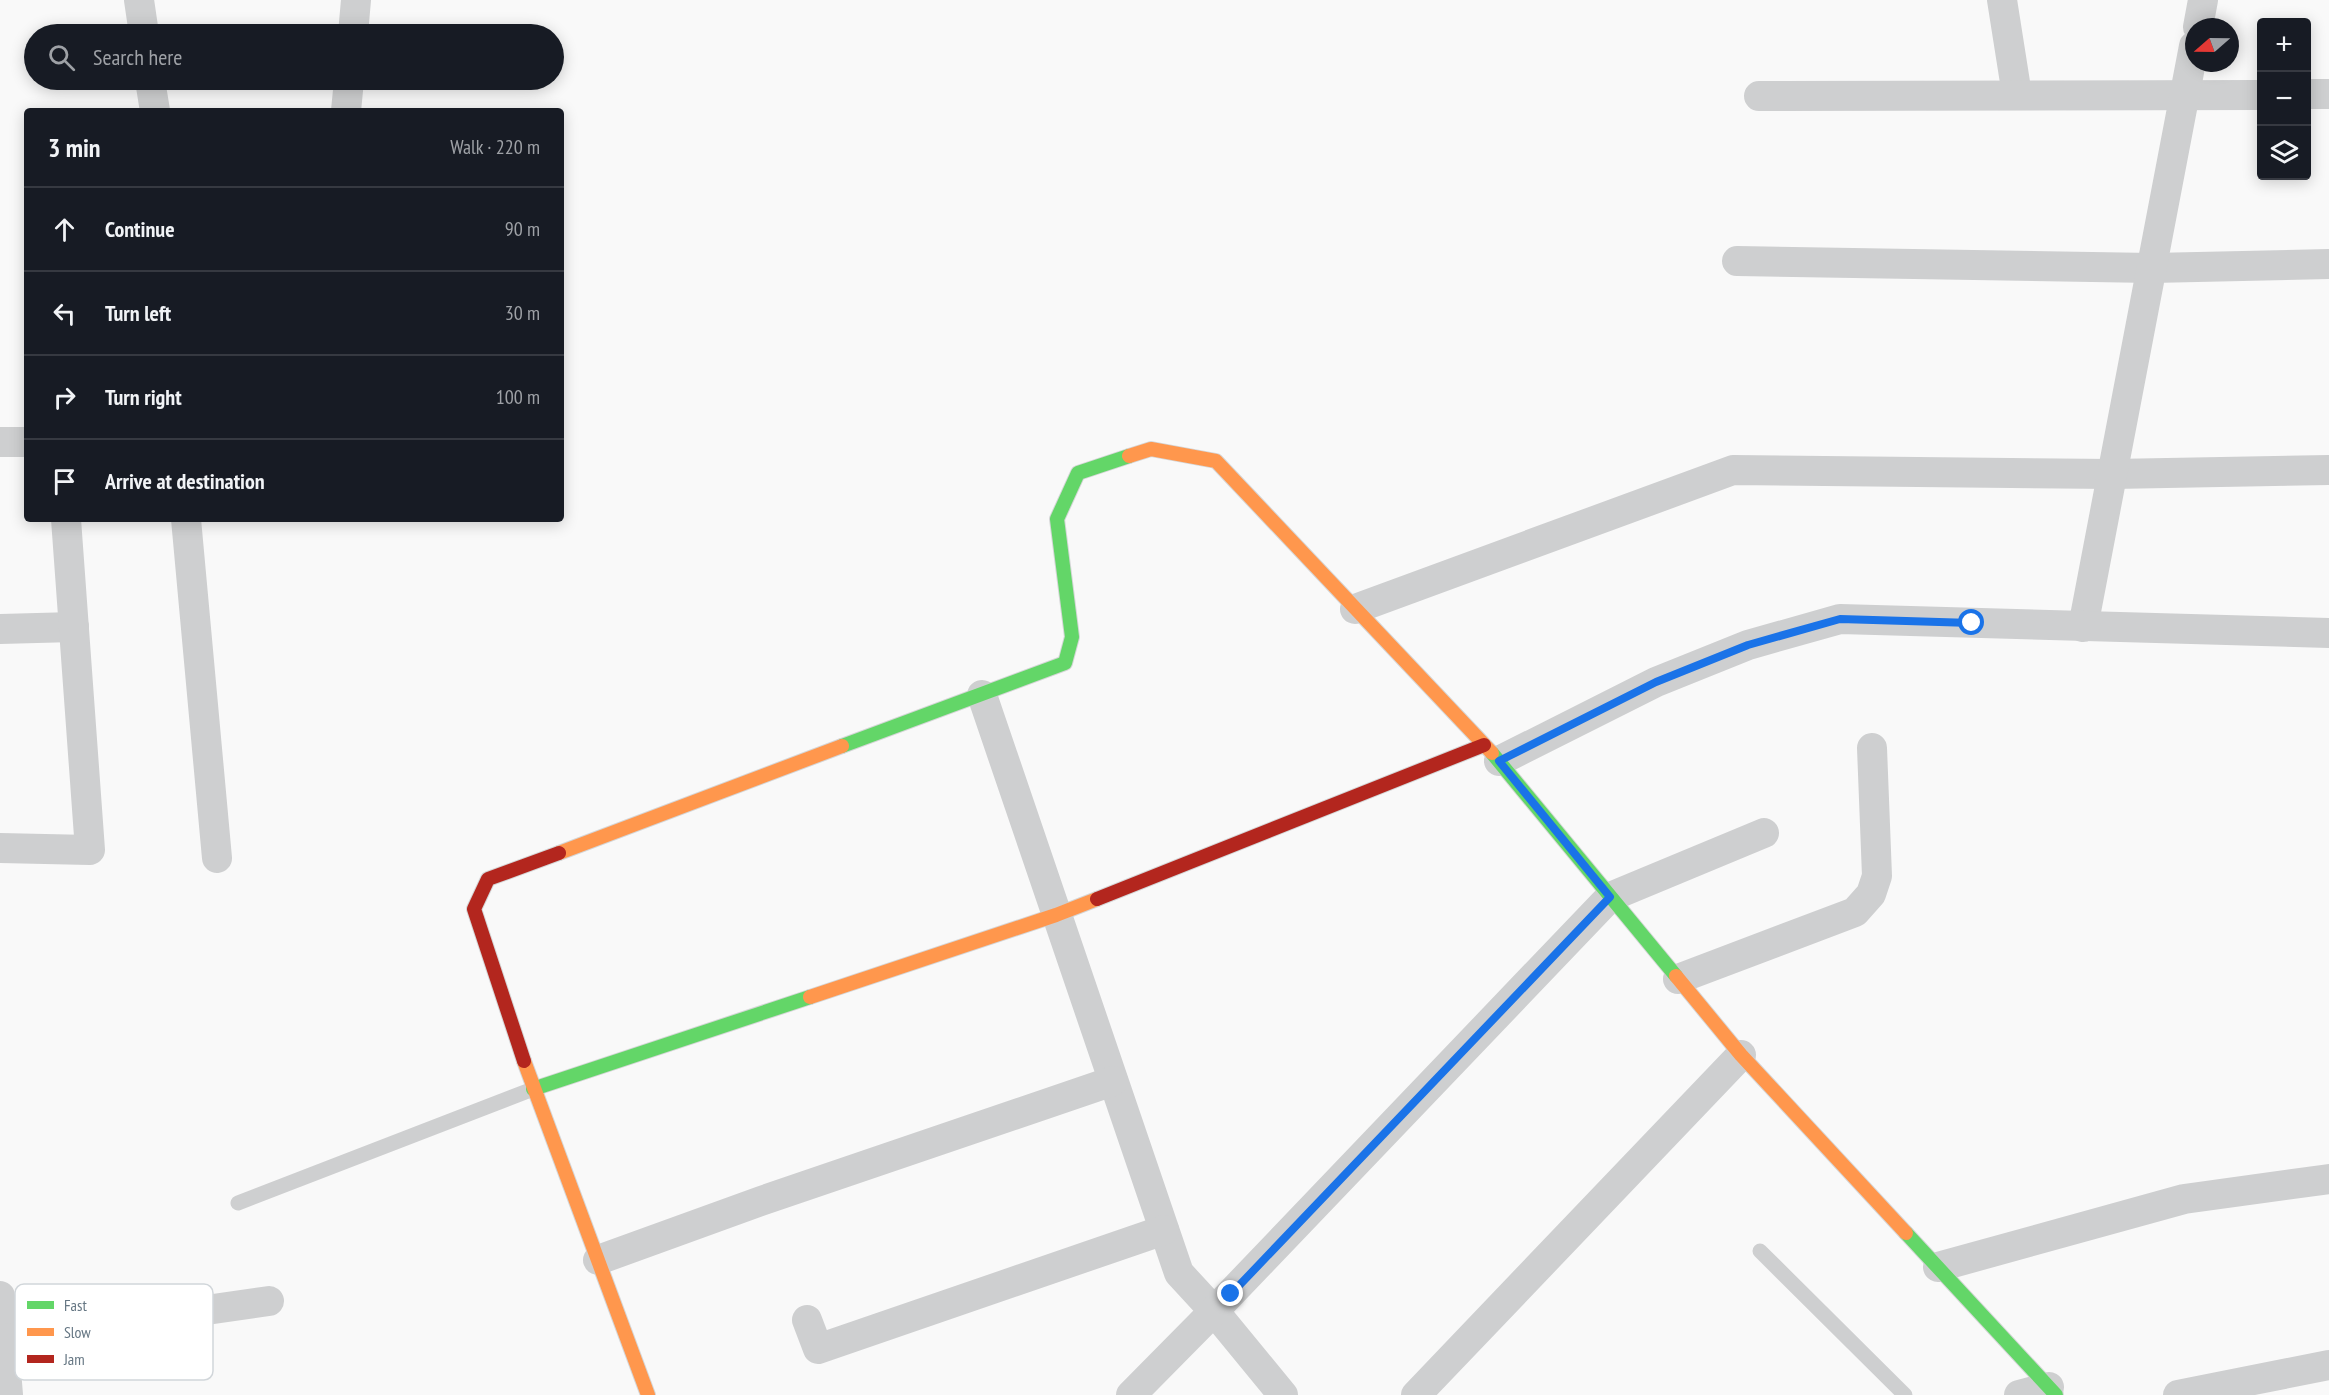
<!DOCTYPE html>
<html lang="en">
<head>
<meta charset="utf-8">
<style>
	body { margin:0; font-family:"PT Sans Narrow",sans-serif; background:#242831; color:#f1f3f6 }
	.controls { position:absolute; right:18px; top:18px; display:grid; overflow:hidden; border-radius:6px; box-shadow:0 3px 15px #0003 }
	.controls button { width:54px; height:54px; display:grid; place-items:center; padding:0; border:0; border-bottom:2px solid #363941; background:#171b24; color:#f1f3f6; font:30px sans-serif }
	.compass { position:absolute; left:2185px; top:18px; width:54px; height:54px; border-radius:50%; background:#171b24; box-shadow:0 3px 15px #0003; rotate:250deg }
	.stop { position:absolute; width:18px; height:18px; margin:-14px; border:4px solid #1a73e8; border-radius:50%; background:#fff }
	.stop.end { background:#1a73e8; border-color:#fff; box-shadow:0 2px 6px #0008 }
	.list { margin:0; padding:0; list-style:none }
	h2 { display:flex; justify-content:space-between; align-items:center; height:78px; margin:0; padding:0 24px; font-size:26px }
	h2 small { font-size:20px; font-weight:400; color:#9ea1a6 }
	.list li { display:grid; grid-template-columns:39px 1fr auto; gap:18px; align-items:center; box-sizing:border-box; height:84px; padding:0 24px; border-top:2px solid #363941 }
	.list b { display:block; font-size:22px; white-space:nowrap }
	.list em { font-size:20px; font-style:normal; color:#9ea1a6 }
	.icon { flex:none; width:33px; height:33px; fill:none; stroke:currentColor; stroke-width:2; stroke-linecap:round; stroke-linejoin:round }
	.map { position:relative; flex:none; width:2329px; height:1395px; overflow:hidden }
	.search { position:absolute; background:#171b24; box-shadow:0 3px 15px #0003; left:24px; top:24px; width:540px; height:66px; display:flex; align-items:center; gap:15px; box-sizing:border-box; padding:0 21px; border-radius:33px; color:#9ea1a6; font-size:22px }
	.panel { position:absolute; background:#171b24; box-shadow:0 3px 15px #0003; left:24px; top:108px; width:540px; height:414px; border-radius:6px }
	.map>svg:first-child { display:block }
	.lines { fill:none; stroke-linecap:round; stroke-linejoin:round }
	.fast-casing { stroke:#d5d6d7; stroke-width:16 }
	.slow-casing { stroke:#d5d6d7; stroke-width:16 }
	.jam-casing { stroke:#d5d6d7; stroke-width:16 }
	.lane { stroke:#cecfd0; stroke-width:15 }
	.street { stroke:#cecfd0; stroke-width:30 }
	.fast { stroke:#63d668; stroke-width:14 }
	.slow { stroke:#ff974d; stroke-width:14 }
	.jam { stroke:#b3261e; stroke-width:14 }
	.route { stroke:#1a73e8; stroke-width:8 }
	.key { fill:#fff; stroke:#d1d6da; stroke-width:1.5 }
	.key-label { font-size:16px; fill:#657683 }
</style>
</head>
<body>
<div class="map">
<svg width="2329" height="1395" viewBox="0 0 2329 1395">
	<rect width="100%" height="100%" fill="#f9f9f9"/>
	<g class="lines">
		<defs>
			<g id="fast">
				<path d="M842 746 1065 663 1072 637 1057 519 1078 473 1129 456"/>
				<path d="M1492 753 1676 976"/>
				<path d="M533 1089 810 997"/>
				<path d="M1906 1233 2056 1395"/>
			</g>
			<g id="slow">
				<path d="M1129 456 1151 449 1216 461 1492 753"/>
				<path d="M559 853 842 746"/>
				<path d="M1676 976 1741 1055 1906 1233"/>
				<path d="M810 997 1056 915 1097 899"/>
				<path d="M524 1061 648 1395"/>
			</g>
			<g id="jam">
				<path d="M1097 899 1484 745"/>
				<path d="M524 1061 474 909 488 879 559 853"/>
			</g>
		</defs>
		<use href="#fast" class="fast-casing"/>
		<use href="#slow" class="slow-casing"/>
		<use href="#jam" class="jam-casing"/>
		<g class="lane">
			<path d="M238 1203 533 1089"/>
			<path d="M1760 1251 1905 1395"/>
		</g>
		<g class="street">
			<path d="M139 0 144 34"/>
			<path d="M2002 0 2017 95"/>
			<path d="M2198 27 2203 0"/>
			<path d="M353 34 356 0"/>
			<path d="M150 80 155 111"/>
			<path d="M2306 94H2329"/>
			<path d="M1759 96 2262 95"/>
			<path d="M346 111 349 80"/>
			<path d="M1737 261 2152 268 2329 264"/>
			<path d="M0 442H27"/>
			<path d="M186 519 217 858"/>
			<path d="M1355 609 1733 470 2113 474 2329 470"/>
			<path d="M2083 627 2194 46"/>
			<path d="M0 629 74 627"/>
			<path d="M982 695 1179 1273 1214 1311 1283 1395"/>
			<path d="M1499 761 1656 682 1748 645 1840 619 2329 633"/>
			<path d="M0 848 90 850 66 519"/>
			<path d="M1678 979 1855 912 1871 894 1877 876 1872 748"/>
			<path d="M598 1260 761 1201 1113 1081"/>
			<path d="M1938 1267 2184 1199 2329 1179"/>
			<path d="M0 1296 8 1395"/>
			<path d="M807 1320 818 1349 1164 1230"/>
			<path d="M4 1339 269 1301"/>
			<path d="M1131 1395 1214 1311 1610 897 1764 833"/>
			<path d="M1416 1395 1741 1055"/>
			<path d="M2019 1395 2049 1387"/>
			<path d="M2178 1395 2329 1365"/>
		</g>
		<use href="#fast" class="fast"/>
		<use href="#slow" class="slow"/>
		<use href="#jam" class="jam"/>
	</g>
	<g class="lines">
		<path class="route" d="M1231 1294 1610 897 1499 761 1656 682 1748 645 1840 619 1972 623"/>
	</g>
	<rect x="15" y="1284" width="198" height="96" rx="9" class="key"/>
	<rect x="27" y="1301" width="27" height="8" fill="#63d668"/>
	<rect x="27" y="1328" width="27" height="8" fill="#ff974d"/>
	<rect x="27" y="1355" width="27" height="8" fill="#b3261e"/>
	<g class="key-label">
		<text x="64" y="1311">Fast</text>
		<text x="64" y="1338">Slow</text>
		<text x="64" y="1365">Jam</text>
	</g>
</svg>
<div class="controls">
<button>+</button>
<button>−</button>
<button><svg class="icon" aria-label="layers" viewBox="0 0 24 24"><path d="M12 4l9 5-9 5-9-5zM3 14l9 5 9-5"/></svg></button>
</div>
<svg class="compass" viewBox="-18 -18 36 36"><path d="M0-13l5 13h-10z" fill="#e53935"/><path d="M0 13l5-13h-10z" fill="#9ea1a6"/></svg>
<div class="stop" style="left:1972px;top:623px"></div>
<div class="stop end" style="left:1231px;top:1294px"></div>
<div class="search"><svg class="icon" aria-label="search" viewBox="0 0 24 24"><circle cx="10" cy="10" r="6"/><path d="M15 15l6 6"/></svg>Search here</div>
<section class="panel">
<h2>3 min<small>Walk · 220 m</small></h2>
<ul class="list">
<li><svg class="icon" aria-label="ahead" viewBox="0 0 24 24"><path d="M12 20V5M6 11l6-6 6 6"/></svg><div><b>Continue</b></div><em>90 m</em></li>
<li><svg class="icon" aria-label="left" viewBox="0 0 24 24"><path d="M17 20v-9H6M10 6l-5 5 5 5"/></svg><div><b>Turn left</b></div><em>30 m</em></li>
<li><svg class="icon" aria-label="right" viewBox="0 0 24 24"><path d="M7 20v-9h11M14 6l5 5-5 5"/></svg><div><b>Turn right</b></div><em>100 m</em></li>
<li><svg class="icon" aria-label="arrive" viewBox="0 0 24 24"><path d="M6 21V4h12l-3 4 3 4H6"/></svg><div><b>Arrive at destination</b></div></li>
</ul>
</section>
</div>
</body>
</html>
